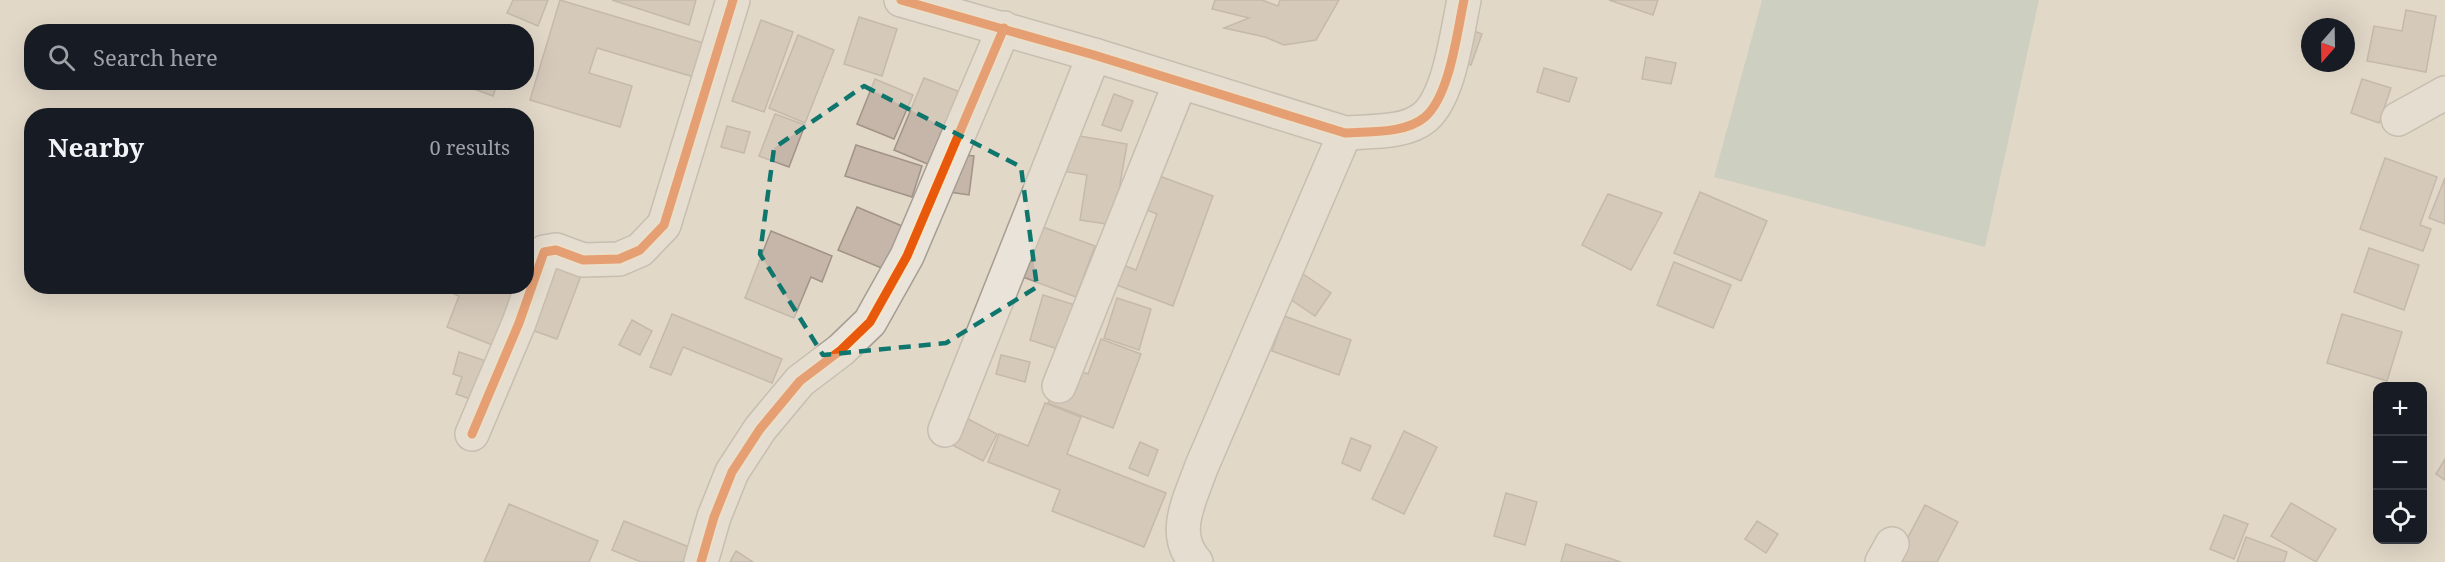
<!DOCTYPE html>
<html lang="en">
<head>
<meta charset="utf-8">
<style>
	body { margin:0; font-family:"Noto Serif",serif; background:#20242c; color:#f1f3f6 }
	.controls { position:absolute; right:18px; bottom:18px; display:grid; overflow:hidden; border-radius:12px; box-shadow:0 6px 24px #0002 }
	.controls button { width:54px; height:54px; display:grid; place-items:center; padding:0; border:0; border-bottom:2px solid #363941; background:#171b24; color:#f1f3f6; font:30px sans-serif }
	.compass { position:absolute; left:2301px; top:18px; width:54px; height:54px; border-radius:50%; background:#171b24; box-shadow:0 6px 24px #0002; rotate:200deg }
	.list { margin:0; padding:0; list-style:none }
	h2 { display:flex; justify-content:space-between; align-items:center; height:78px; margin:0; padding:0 24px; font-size:26px }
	h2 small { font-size:20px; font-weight:400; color:#9ea1a6 }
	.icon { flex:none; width:33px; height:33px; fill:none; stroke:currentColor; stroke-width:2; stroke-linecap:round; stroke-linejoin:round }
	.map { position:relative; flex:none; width:2445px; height:562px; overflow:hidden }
	.search { position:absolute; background:#171b24; box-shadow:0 6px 24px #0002; left:24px; top:24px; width:510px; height:66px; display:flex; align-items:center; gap:15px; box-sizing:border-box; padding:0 21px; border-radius:24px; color:#9ea1a6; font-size:22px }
	.panel { position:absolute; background:#171b24; box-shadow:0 6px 24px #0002; left:24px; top:108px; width:510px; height:186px; border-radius:24px }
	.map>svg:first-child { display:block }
	.water { fill:#b4c5b9 }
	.building { fill:#c5b6a9; stroke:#a19388; stroke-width:1.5 }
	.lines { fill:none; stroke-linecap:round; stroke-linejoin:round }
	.minor-casing { stroke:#a69d92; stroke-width:36 }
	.minor { stroke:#e9e3d9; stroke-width:33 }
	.cycleway-casing { stroke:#f4e6cc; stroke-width:13 }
	.cycleway { stroke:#e8590c; stroke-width:9 }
	.marked { fill:none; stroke:#0f766e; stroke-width:4.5; stroke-dasharray:12 8; stroke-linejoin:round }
</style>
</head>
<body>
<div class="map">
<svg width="2445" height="562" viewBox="0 0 2445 562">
	<rect width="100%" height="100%" fill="#e2d8c8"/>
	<path class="water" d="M1762 0H2039L1985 247 1714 177Z"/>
	<g class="building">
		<path d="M513 0H548L538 26 507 13Z"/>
		<path d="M560 0 707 44 697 78 597 48 589 73 632 86 620 127 530 100Z"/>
		<path d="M612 0H696L689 25Z"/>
		<path d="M1215 0H1262L1278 6 1280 0H1339L1316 40 1284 45 1265 37 1224 28 1249 18 1212 9Z"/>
		<path d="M1609 0H1658L1653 15Z"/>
		<path d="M2406 10 2436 16 2426 72 2367 61 2374 26 2402 31Z"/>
		<path d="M859 17 897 29 882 76 844 64Z"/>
		<path d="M761 20 793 32 764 112 732 101Z"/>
		<path d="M1468 29 1482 34 1471 65 1458 60Z"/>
		<path d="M798 35 834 50 805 123 769 108Z"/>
		<path d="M1646 57 1676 63 1671 84 1642 79Z"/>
		<path d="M1544 68 1577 78 1569 102 1537 92Z"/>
		<path d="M924 78 960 92 930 165 894 150Z"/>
		<path d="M875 79 913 95 894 139 857 124Z"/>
		<path d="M2362 79 2391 88 2379 123 2351 113Z"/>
		<path d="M476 82H498L493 96 474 89Z"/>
		<path d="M1114 94 1133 101 1121 131 1102 125Z"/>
		<path d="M775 114 805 125 789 167 759 156Z"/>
		<path d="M727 126 750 132 744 153 721 147Z"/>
		<path d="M1068 134 1127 144 1113 225 1080 220 1087 175 1062 171Z"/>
		<path d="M856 145 922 166 912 197 845 176Z"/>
		<path d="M954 154 974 156 969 195 949 192Z"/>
		<path d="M2385 158 2437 177 2420 225 2431 229 2423 251 2360 229Z"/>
		<path d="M1154 174 1213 196 1173 306 1098 278 1105 258 1136 270 1157 214 1142 208Z"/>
		<path d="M2445 178V224L2429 218Z"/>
		<path d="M1700 192 1767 221 1741 281 1674 253Z"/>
		<path d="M1608 194 1662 213 1631 270 1582 245Z"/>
		<path d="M857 207 902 226 884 269 838 250Z"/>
		<path d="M1043 227 1095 246 1076 297 1023 277Z"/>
		<path d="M771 231 832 256 822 282 811 277 794 318 745 298Z"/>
		<path d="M2369 248 2419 265 2404 310 2354 292Z"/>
		<path d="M551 262 582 273 557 339 526 328Z"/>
		<path d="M1674 262 1731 285 1713 328 1657 305Z"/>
		<path d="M1303 274 1331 293 1315 316 1287 297Z"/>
		<path d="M436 286H522L505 350 447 327 459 296Z"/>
		<path d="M1043 295 1078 306 1064 351 1030 340Z"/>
		<path d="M1117 298 1151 309 1139 350 1104 338Z"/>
		<path d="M672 314 782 359 772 383 683 347 671 375 650 367Z"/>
		<path d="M2342 314 2402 332 2387 381 2327 363Z"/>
		<path d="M1284 316 1351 340 1339 375 1272 351Z"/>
		<path d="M632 320 652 331 640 355 619 345Z"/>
		<path d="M1101 339 1141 354 1113 428 1048 403 1063 364 1088 374Z"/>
		<path d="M459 352 495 364 482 403 456 394 462 377 453 374Z"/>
		<path d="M1001 355 1030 362 1025 382 996 374Z"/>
		<path d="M1045 403 1081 417 1067 454 1166 493 1144 547 1052 511 1060 490 988 462 999 434 1028 446Z"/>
		<path d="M951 410 997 434 983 461 937 437Z"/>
		<path d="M1404 431 1437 447 1404 514 1372 499Z"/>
		<path d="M1351 438 1371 446 1360 471 1342 463Z"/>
		<path d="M1140 442 1158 450 1148 476 1129 468Z"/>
		<path d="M2445 459V480L2436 474Z"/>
		<path d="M1506 493 1537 502 1525 545 1494 536Z"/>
		<path d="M2291 503 2336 529 2316 562 2271 536Z"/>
		<path d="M509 504 598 541 589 562H484Z"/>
		<path d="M1925 505 1958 522 1937 562H1895Z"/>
		<path d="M2224 515 2248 524 2234 559 2210 549Z"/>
		<path d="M624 521 689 547 683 562H641L612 550Z"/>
		<path d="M1757 521 1778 534 1766 553 1745 539Z"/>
		<path d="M2246 537 2287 552 2284 562H2237Z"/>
		<path d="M1566 544 1621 562H1561Z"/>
		<path d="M736 551 753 562H730Z"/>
	</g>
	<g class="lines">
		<defs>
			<g id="minor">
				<path d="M901 0 1094 55 1345 133C1369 131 1405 134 1425 117 1450 95 1457 32 1464 0"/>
				<path d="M2398 119 2445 93"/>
				<path d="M1059 386 1180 83"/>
				<path d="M945 430 1094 55"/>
				<path d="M472 434 519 323 544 252 556 250 583 260 619 259 640 250 664 225 733 0"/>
				<path d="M701 562 714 517 732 472 760 429 800 381 841 350 870 322 907 256 1004 28"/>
				<path d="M1196 562C1170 534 1190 500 1201 468L1345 133"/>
				<path d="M1882 562 1892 544"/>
			</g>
		</defs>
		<use href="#minor" class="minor-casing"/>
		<use href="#minor" class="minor"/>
		<defs>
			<g id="cycleway">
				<path d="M901 0 1094 55 1345 133C1369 131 1405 134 1425 117 1450 95 1457 32 1464 0"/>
				<path d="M472 434 519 323 544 252 556 250 583 260 619 259 640 250 664 225 733 0"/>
				<path d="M701 562 714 517 732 472 760 429 800 381 841 350 870 322 907 256 1004 28"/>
			</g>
		</defs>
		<use href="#cycleway" class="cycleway-casing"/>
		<use href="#cycleway" class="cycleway"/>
	</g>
	<path d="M0 0H2445V562H0ZM864 86 1021 167 1037 287 946 343 823 355 760 254 774 148Z" fill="#e2d8c8" fill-opacity=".55" fill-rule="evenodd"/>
	<path class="marked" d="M864 86 1021 167 1037 287 946 343 823 355 760 254 774 148Z"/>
</svg>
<div class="controls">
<button>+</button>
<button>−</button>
<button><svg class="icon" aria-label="locate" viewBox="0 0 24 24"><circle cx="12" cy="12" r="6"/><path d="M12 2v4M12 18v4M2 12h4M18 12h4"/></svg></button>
</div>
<svg class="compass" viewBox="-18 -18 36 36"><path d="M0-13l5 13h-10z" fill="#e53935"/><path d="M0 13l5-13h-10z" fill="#9ea1a6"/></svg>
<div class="search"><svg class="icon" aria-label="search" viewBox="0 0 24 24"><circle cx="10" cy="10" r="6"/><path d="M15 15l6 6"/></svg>Search here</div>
<section class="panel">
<h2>Nearby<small>0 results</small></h2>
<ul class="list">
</ul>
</section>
</div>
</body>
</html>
